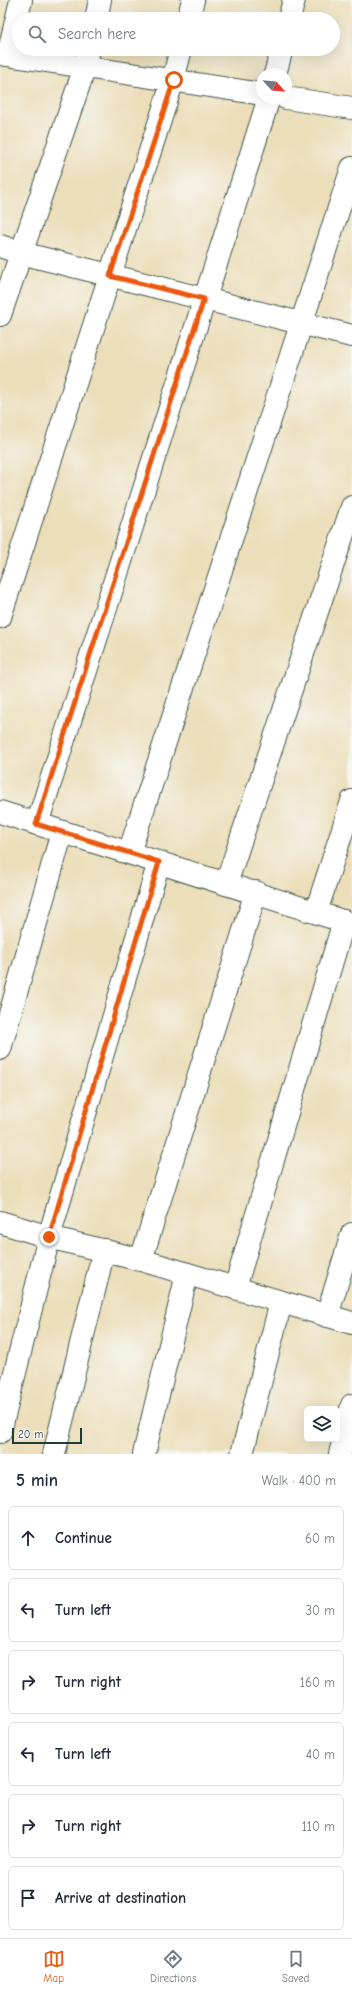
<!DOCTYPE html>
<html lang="en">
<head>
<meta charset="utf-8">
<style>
	body { margin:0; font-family:"Comic Neue",sans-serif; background:#f6f6f7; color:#1f2937 }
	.controls { position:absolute; right:12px; bottom:12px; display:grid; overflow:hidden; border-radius:6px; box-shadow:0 4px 16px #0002 }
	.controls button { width:36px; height:36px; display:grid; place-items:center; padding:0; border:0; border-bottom:1px solid #e0e1e3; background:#fff; color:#1f2937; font:20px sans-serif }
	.compass { position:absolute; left:256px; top:68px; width:36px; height:36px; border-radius:50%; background:#fff; box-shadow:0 4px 16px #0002; rotate:116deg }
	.scale { position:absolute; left:12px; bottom:10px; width:70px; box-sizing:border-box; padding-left:4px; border:2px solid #1f3d34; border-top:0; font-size:11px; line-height:14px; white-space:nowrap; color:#1f3d34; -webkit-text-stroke:3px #f6f6f2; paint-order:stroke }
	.stop { position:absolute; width:12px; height:12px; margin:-9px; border:3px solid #ea580c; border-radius:50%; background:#fff }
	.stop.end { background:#ea580c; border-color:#fff; box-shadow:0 1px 4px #0008 }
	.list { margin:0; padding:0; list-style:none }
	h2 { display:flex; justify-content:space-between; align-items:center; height:52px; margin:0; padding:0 16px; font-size:17px }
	h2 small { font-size:13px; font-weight:400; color:#747a83 }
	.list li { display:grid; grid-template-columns:26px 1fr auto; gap:12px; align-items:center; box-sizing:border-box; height:64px; margin:0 8px 8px; padding:0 8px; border:1px solid #e0e1e3; border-radius:6px }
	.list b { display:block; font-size:15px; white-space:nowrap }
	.list em { font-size:13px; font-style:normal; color:#747a83 }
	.icon { flex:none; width:22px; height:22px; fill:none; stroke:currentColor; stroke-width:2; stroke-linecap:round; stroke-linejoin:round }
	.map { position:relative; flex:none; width:352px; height:1454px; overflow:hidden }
	.search { position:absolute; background:#fff; box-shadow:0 4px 16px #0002; left:12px; right:12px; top:12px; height:44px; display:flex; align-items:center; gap:10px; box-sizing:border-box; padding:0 14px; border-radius:22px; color:#747a83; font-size:15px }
	.sheet { height:484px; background:#fff }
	nav { display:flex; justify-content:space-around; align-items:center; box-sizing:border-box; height:56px; border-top:1px solid #e0e1e3; background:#fff; font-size:11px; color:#747a83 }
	nav a { display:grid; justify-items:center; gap:2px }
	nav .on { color:#ea580c }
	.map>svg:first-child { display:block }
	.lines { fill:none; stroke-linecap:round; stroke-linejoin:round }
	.minor-casing { stroke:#3e5548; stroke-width:24 }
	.minor { stroke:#fff; stroke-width:22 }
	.route { stroke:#ea580c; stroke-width:5 }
</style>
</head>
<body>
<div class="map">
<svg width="352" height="1454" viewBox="0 0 352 1454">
	<rect width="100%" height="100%" fill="#f6f6f2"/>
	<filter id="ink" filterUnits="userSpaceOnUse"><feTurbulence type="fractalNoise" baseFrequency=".025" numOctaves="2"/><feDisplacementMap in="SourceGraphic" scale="8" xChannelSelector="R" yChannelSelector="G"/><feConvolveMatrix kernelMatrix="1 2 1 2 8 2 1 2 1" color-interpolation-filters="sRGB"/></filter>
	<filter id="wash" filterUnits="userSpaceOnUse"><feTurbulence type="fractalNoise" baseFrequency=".012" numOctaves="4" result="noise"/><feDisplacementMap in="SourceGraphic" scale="16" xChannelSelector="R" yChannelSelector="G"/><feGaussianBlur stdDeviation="0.9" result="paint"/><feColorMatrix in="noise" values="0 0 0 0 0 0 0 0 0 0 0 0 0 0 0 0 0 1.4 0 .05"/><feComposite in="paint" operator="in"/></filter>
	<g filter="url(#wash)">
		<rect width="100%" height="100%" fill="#ecdeba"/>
	</g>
	<g filter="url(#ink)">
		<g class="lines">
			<defs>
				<g id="minor">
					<path d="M96 19 100 0"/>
					<path d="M188 19 193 0"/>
					<path d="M289 19 294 0"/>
					<path d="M0 54 262 94"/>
					<path d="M8 55 21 0"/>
					<path d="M275 74 282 49"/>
					<path d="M286 98 352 108"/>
					<path d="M0 246 21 253 352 336"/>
					<path d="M0 315 85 67 89 49"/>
					<path d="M0 617 173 80 181 49"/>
					<path d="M0 812 352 924"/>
					<path d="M37 824 269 98"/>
					<path d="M129 853 352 168"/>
					<path d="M226 884 352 507"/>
					<path d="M316 912 352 801"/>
					<path d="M0 1049 62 832"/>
					<path d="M0 1222 49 1237 141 1260 352 1323"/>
					<path d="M141 1260 256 892"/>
					<path d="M235 1288 344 921"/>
					<path d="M327 1316 352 1234"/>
					<path d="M0 1432 49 1237 159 862"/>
					<path d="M54 1454 104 1250"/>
					<path d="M144 1454 187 1274"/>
					<path d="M242 1454 281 1302"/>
					<path d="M340 1454 352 1405"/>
				</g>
			</defs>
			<use href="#minor" class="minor-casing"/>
			<use href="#minor" class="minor"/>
		</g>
	</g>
	<g class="lines" filter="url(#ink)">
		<path class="route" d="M49 1237 159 862 36 824 204 299 110 276 174 80"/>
	</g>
</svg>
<div class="controls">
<button><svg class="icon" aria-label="layers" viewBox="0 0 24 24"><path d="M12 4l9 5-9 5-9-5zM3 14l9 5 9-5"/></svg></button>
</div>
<svg class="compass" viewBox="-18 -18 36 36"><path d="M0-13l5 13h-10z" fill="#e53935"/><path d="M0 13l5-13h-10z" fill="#747a83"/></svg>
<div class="scale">20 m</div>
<div class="stop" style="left:174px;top:80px"></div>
<div class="stop end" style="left:49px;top:1237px"></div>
<div class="search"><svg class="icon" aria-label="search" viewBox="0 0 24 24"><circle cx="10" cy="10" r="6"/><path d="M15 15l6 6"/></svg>Search here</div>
</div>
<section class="sheet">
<h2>5 min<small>Walk · 400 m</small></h2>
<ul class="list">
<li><svg class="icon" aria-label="ahead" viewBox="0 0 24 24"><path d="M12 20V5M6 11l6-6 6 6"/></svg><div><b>Continue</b></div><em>60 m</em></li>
<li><svg class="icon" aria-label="left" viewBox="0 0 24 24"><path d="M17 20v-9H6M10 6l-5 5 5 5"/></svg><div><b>Turn left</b></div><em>30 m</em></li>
<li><svg class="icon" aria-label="right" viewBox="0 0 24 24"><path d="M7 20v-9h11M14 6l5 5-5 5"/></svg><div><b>Turn right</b></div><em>160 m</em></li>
<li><svg class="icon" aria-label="left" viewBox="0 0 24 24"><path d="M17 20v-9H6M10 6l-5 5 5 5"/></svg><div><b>Turn left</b></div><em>40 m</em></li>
<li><svg class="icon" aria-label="right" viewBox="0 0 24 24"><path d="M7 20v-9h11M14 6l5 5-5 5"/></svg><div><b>Turn right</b></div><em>110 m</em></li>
<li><svg class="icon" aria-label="arrive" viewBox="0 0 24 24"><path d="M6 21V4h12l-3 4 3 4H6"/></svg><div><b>Arrive at destination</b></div></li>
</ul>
</section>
<nav>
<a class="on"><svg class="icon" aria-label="map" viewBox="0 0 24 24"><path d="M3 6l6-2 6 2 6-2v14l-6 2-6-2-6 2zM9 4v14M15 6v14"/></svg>Map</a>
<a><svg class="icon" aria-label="directions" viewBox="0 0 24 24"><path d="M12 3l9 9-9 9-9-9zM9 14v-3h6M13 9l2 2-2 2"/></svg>Directions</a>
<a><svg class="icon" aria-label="saved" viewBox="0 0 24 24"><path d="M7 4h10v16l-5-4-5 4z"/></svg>Saved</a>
</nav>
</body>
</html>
